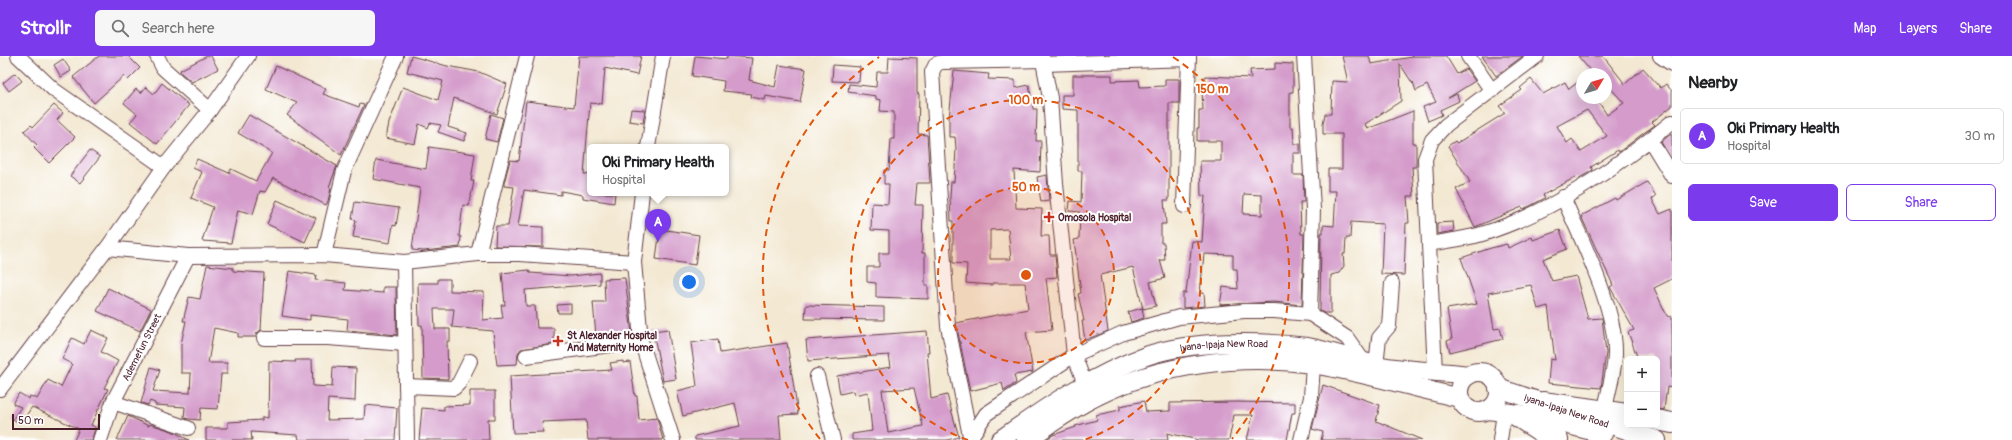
<!DOCTYPE html>
<html lang="en">
<head>
<meta charset="utf-8">
<style>
	body { margin:0; font-family:Pangolin,sans-serif; background:#f6f6f6; color:#202124 }
	.controls { position:absolute; right:12px; bottom:12px; display:grid; overflow:hidden; border-radius:6px; box-shadow:0 4px 16px #0002 }
	.controls button { width:36px; height:36px; display:grid; place-items:center; padding:0; border:0; border-bottom:1px solid #e0e0e0; background:#fff; color:#202124; font:20px sans-serif }
	.compass { position:absolute; left:1576px; top:12px; width:36px; height:36px; border-radius:50%; background:#fff; box-shadow:0 4px 16px #0002; rotate:52deg }
	.scale { position:absolute; left:12px; bottom:10px; width:88px; box-sizing:border-box; padding-left:4px; border:2px solid #4a1f2b; border-top:0; font-size:11px; line-height:14px; white-space:nowrap; color:#4a1f2b; -webkit-text-stroke:3px #fff; paint-order:stroke }
	.you { position:absolute; left:689px; top:226px; width:14px; height:14px; margin:-10px; border:3px solid #fff; border-radius:50%; background:#1a73e8; box-shadow:0 0 0 6px #1a73e833 }
	.badge { display:grid; place-items:center; width:26px; height:26px; border-radius:50%; background:#7c3aed; color:#fff; font-size:13px; font-weight:700 }
	.pin { position:absolute; translate:-50% -33px; filter:drop-shadow(0 1px 2px #0008) }
	.pin::after { content:''; position:absolute; top:21px; width:14px; height:12px; background:inherit; clip-path:polygon(0 0,100% 0,50% 100%) }
	.popup { position:absolute; left:587px; top:88px; width:142px; height:52px; box-sizing:border-box; display:grid; place-content:center; border-radius:6px; background:#fff; filter:drop-shadow(0 1px 3px #0005); font-size:13px; white-space:nowrap; color:#757577 }
	.popup b { font-size:15px; color:#202124 }
	.popup::after { content:''; position:absolute; left:50%; top:100%; margin-left:-8px; border:8px solid transparent; border-top-color:#fff }
	.list { margin:0; padding:0; list-style:none }
	h2 { display:flex; justify-content:space-between; align-items:center; height:52px; margin:0; padding:0 16px; font-size:17px }
	h2 small { font-size:13px; font-weight:400; color:#757577 }
	.list li { display:grid; grid-template-columns:26px 1fr auto; gap:12px; align-items:center; box-sizing:border-box; height:56px; margin:0 8px 8px; padding:0 8px; border:1px solid #e0e0e0; border-radius:6px }
	.list b { display:block; font-size:15px; white-space:nowrap }
	.list p { margin:0; font-size:13px; white-space:nowrap; color:#757577 }
	.list em { font-size:13px; font-style:normal; color:#757577 }
	.actions { display:flex; gap:8px; padding:12px 16px }
	.actions a { flex:1; padding:9px 0; border:1px solid #7c3aed; border-radius:6px; text-align:center; font-size:14px; color:#7c3aed }
	.actions .main { background:#7c3aed; color:#fff }
	.icon { flex:none; width:22px; height:22px; fill:none; stroke:currentColor; stroke-width:2; stroke-linecap:round; stroke-linejoin:round }
	.map { position:relative; flex:none; width:1672px; height:384px; overflow:hidden }
	header { display:flex; align-items:center; gap:24px; box-sizing:border-box; height:56px; padding:0 20px; background:#7c3aed; color:#fff }
	header strong { font-size:19px }
	nav { display:flex; gap:22px; margin-inline-start:auto; font-size:14px }
	.search { width:280px; height:36px; background:#f6f6f6; display:flex; align-items:center; gap:10px; box-sizing:border-box; padding:0 14px; border-radius:6px; color:#757577; font-size:15px }
	main { display:flex }
	aside { flex:1; background:#fff }
	.map>svg:first-child { display:block }
	.building { fill:#d49bcb; fill-rule:evenodd }
	.lines { fill:none; stroke-linecap:round; stroke-linejoin:round }
	.minor-casing { stroke:#633d44; stroke-width:16 }
	.major-casing { stroke:#633d44; stroke-width:20 }
	.highway-casing { stroke:#633d44; stroke-width:22 }
	.minor { stroke:#fff; stroke-width:14 }
	.major { stroke:#fff; stroke-width:18 }
	.highway { stroke:#fff; stroke-width:20 }
	.ring { fill:none; stroke:#e0560e; stroke-width:2; stroke-dasharray:7 5 }
	.poi-dot { fill:#c8321e; stroke:#fff; stroke-width:1.5 }
	.labels { text-anchor:middle; stroke-width:4; stroke-linejoin:round; paint-order:stroke }
	.poi-label { font-size:10px; font-weight:bold; fill:#4a1f2b; stroke:#fff; text-anchor:start }
	.street-label { font-size:10px; fill:#4a1f2b; stroke:#fff }
	.centre { fill:#e0560e; stroke:#fff; stroke-width:2 }
	.ring-label { font-size:12px; text-anchor:middle; font-weight:bold; fill:#e0560e; stroke:#fff; stroke-width:4; stroke-linejoin:round; paint-order:stroke }
</style>
</head>
<body>
<header>
<strong>Strollr</strong>
<div class="search"><svg class="icon" aria-label="search" viewBox="0 0 24 24"><circle cx="10" cy="10" r="6"/><path d="M15 15l6 6"/></svg>Search here</div>
<nav><a>Map</a><a>Layers</a><a>Share</a></nav>
</header>
<main>
<div class="map">
<svg width="1672" height="384" viewBox="0 0 1672 384">
	<rect width="100%" height="100%" fill="#fff"/>
	<filter id="ink" filterUnits="userSpaceOnUse"><feTurbulence type="fractalNoise" baseFrequency=".025" numOctaves="2"/><feDisplacementMap in="SourceGraphic" scale="8" xChannelSelector="R" yChannelSelector="G"/><feConvolveMatrix kernelMatrix="1 2 1 2 8 2 1 2 1" color-interpolation-filters="sRGB"/></filter>
	<filter id="wash" filterUnits="userSpaceOnUse"><feTurbulence type="fractalNoise" baseFrequency=".012" numOctaves="4" result="noise"/><feDisplacementMap in="SourceGraphic" scale="16" xChannelSelector="R" yChannelSelector="G"/><feGaussianBlur stdDeviation="0.9" result="paint"/><feColorMatrix in="noise" values="0 0 0 0 0 0 0 0 0 0 0 0 0 0 0 0 0 1.4 0 .05"/><feComposite in="paint" operator="in"/></filter>
	<g filter="url(#wash)">
		<rect width="100%" height="100%" fill="#f3e8d2"/>
		<g id="blocks">
			<g class="building">
				<path d="M99 0H128L140 12 128 24 124 20 94 47 73 21Z"/>
				<path d="M207 0H211L218 13 192 26 181 17 180 14Z"/>
				<path d="M411 0 447 10 479 16 507 28 497 58 454 42 448 71 467 77 464 85 438 76 441 69 430 67 428 72 419 68 415 88 386 82 389 67 403 31 438 44 443 25 407 16Z"/>
				<path d="M579 0H641L637 19 605 12 602 48 590 47 584 118 590 119V137H615L614 147 583 142V139L561 135V139L524 134 518 170 543 171V191L495 190 496 170H508L514 131 504 130V127L510 104 519 105 526 45 574 51Z"/>
				<path d="M695 0 727 3V0L752 2 749 24 775 31 779 9 806 13 800 46 766 40 765 44 751 41 752 38 723 35 724 25 692 20Z"/>
				<path d="M1342 0H1369L1371 8 1412 1 1411 0H1446L1457 18 1466 13 1475 25 1448 42 1457 38 1459 45 1440 54 1442 59 1428 65 1423 51 1436 46 1427 29 1416 35 1413 26V28L1400 8 1401 45 1365 68 1367 73 1413 55V87H1416V111H1412L1414 140H1407L1409 167H1406L1404 219 1381 218 1383 168 1351 166 1350 182H1346L1345 198H1343L1344 210 1339 217 1331 219V257H1324L1320 255 1321 177H1323V169L1334 170 1336 135H1328V113H1342V78H1323V68L1325 58H1331L1332 25 1348 26Z"/>
				<path d="M1482 0H1523L1496 20Z"/>
				<path d="M1578 0H1603L1625 28 1643 12 1661 32 1666 28 1672 35V50L1652 66 1655 69 1645 76 1619 96 1618 94 1591 111 1593 114 1578 123 1576 121 1543 139 1545 142 1530 150 1523 153 1522 151 1475 171 1456 133 1470 126 1448 90 1455 85 1457 87 1505 57 1499 50 1522 34 1520 32 1531 23 1543 38 1565 26 1569 33 1582 23V42H1596L1607 59 1624 47 1606 27V18H1593ZM1587 54 1607 80 1581 96 1572 83 1567 87 1557 70Z"/>
				<path d="M889 1 917 2V37L919 38 918 78 927 79 930 127H917L915 149H923L922 197H925V229H928V243L876 241V227L867 226V211H879V197H889V175L871 174 872 147 888 148 889 128H884V114H889L891 83H894V56L880 55 881 44 876 43V40L848 36 849 28 876 31 877 16H888Z"/>
				<path d="M63 3 71 15 61 21 54 9Z"/>
				<path d="M1275 7 1293 8V36H1290V71H1293L1294 88H1300V97H1293V119H1303L1304 146H1300L1301 178H1304L1302 249 1274 246 1220 249 1223 231 1238 233 1237 213H1233V199L1204 198 1200 237H1204L1205 250 1183 252V237H1186L1192 185 1202 186 1205 139 1201 140 1200 105H1221V85H1197V72H1199V54H1203L1202 34H1205V20L1251 22 1250 14 1275 13ZM1244 138 1262 139V159L1243 158Z"/>
				<path d="M833 9 860 11 859 26 832 25Z"/>
				<path d="M276 10 326 33 323 38 359 51 360 48 364 49 341 99 287 59 297 47 266 33Z"/>
				<path d="M954 15 989 18 988 23 1015 24V32L1029 29 1033 53H1037L1036 85H1041L1040 116 1014 114 1016 152 1042 153 1041 180H1049L1050 199H1055L1057 221 1046 222 1052 274 1026 276 1033 316 1014 319 1016 327 1004 335 1002 327 970 335 956 267 1028 253 1025 227H992V229L966 227 967 208 953 207V165H951L950 141 951 126H954L955 112 956 92 955 81H949V63ZM1008 173 1011 203H990V174Z"/>
				<path d="M15 17 22 25 9 35 3 27Z"/>
				<path d="M1073 19H1112V25L1139 24 1140 31 1165 30V23H1179V47H1169V144H1164L1166 168H1161V187H1164L1165 204H1160L1165 222 1150 226 1156 250 1143 253 1133 211 1100 219 1108 275 1085 284 1082 265H1084L1078 238 1081 237 1074 184 1079 183 1080 156 1069 155 1070 145 1081 146 1082 115H1078V54L1062 53V39H1073Z"/>
				<path d="M162 27 189 49 157 88 130 66 137 58 124 47 136 33 141 37 146 31 154 38Z"/>
				<path d="M54 49 63 57 57 64 75 81 49 107 34 92 37 89 24 75 31 69 33 71Z"/>
				<path d="M631 53 645 54 643 67 629 65Z"/>
				<path d="M491 58 503 62 497 86 485 83Z"/>
				<path d="M249 59 337 110 329 131 331 132 328 145 326 149 273 122 265 136 260 135 253 158 238 154 231 187 202 185 213 151 191 142 202 116 193 112 197 103 229 117 231 113 256 125 272 97 238 77Z"/>
				<path d="M1672 77V104L1661 86Z"/>
				<path d="M429 91 475 98 471 125H474L469 150 463 149 459 180 461 181 460 191 424 195 412 194 420 132 373 123 376 104 426 113Z"/>
				<path d="M90 94 100 101 80 127 70 120Z"/>
				<path d="M1047 119 1049 145 1041 146 1037 121Z"/>
				<path d="M1647 126 1656 140 1652 143 1660 158 1672 153V223L1654 232 1667 260 1672 261V332L1667 331 1664 354 1657 353V303H1638L1628 276 1634 274 1610 231 1613 229 1581 160 1615 142 1616 144Z"/>
				<path d="M277 144 316 162 305 186 267 168Z"/>
				<path d="M355 146 399 152 396 170 393 169 390 187 353 181 356 164 352 163Z"/>
				<path d="M1453 166 1454 175 1437 178V167Z"/>
				<path d="M660 173 699 179 695 209 656 203Z"/>
				<path d="M1560 174 1567 193 1543 203 1552 225 1576 220 1588 263 1602 262 1606 297 1601 332 1548 327 1550 303 1555 304 1548 250 1538 253 1531 229 1488 237 1494 273 1500 272 1503 283 1450 296 1447 285 1452 283 1447 253 1477 248 1461 202 1491 192 1507 188 1508 192 1532 181 1533 184Z"/>
				<path d="M207 209 233 212V215L264 217 261 274 257 277 256 281H238V277L214 272 208 307H227V318H221L218 353 201 352 200 364 189 363 184 362 185 351 155 349V347L150 345 148 349 141 347 151 311 160 314 153 335 190 337 191 317H181V288L186 265H183L189 241 200 243Z"/>
				<path d="M529 214 530 217 571 220 600 217V228L525 234 526 250H535L537 272H554V288L521 293 518 297 517 308 497 309 493 275 452 271 454 253H434L435 273H450V285H447L448 323 423 322 422 269H419L418 227H438V223H450V235L484 236 483 264 503 262 501 249H505L502 217Z"/>
				<path d="M289 215 316 219 315 224 346 227 345 234 383 237V231H396L397 279 347 274 348 263 310 259V264L282 260Z"/>
				<path d="M625 222 632 278 596 280 593 246H605L604 223Z"/>
				<path d="M108 232 151 253 140 275 97 255Z"/>
				<path d="M571 248V257H558L557 249Z"/>
				<path d="M806 249 884 251V264L805 263Z"/>
				<path d="M1142 252 1144 262 1131 266 1128 256Z"/>
				<path d="M668 273 676 323 663 325 653 275Z"/>
				<path d="M91 274 108 282 101 296 118 305 104 332 108 333 91 369 95 371 92 384H74L79 373 32 351 20 368 13 363 21 351 13 348 19 337 29 343 30 340 37 343 48 324 61 331 72 308 62 303 72 282 84 288Z"/>
				<path d="M927 275 929 296H927L931 343 947 339 959 381 947 384H852V378L872 375 868 336 854 339 853 335 840 338 837 320 891 311 889 299 808 305 806 284ZM914 332 923 370 888 377 882 334Z"/>
				<path d="M718 283 720 297 787 287 798 358 779 359 781 384H695V380L740 370 735 347 683 360 677 335 697 330 691 287Z"/>
				<path d="M295 304H312L313 330 332 331 333 311 356 312 355 345 328 343 327 364 364 363 365 349 397 352 395 384H299L298 379 251 376 252 384H206V372H228V366L262 364V361L268 362 269 305 296 306Z"/>
				<path d="M623 305V307L630 306 635 340H637L639 364 657 362 663 384H588L586 364 542 366 543 376 513 377 510 320 612 314 610 307Z"/>
				<path d="M1323 329 1380 349 1376 365 1422 384H1321L1323 376 1312 373Z"/>
				<path d="M470 335H495V363H488L489 384H419L422 352 444 354V350L470 349Z"/>
				<path d="M1144 345 1146 356 1170 355V347L1234 346 1295 347V357H1292L1287 384H1247L1253 359H1234L1229 384H1199L1167 377 1168 384H1045L1053 379 1076 371 1075 370 1097 364 1096 359 1120 354V350Z"/>
				<path d="M128 360 149 370 150 368 172 375 189 384H117Z"/>
			</g>
		</g>
	</g>
	<g filter="url(#ink)">
		<use href="#blocks" fill-opacity="0" stroke="#633d44" stroke-width="1"/>
		<g class="lines">
			<defs>
				<g id="minor">
					<path d="M18 0 54 34 164 111"/>
					<path d="M157 0 163 12 210 54"/>
					<path d="M1042 0 1050 42 1056 128 1074 299 1085 328"/>
					<path d="M1304 0 1313 153 1310 258"/>
					<path d="M1468 0 1492 35"/>
					<path d="M1660 0 1672 8"/>
					<path d="M1044 8 1189 3"/>
					<path d="M1650 84 1672 120"/>
					<path d="M648 91 663 0"/>
					<path d="M642 137 634 206 641 285 673 384"/>
					<path d="M1563 141C1581 183 1616 252 1615 297 1615 315 1608 335 1605 354"/>
					<path d="M1184 150 1189 0"/>
					<path d="M1429 188C1446 185 1465 183 1482 178 1553 156 1615 112 1672 66"/>
					<path d="M107 192 188 200 324 199 404 206 478 198H520L634 206"/>
					<path d="M478 198 527 0"/>
					<path d="M324 199 344 115 396 0"/>
					<path d="M404 206 407 384"/>
					<path d="M264 282H328L405 288"/>
					<path d="M526 300 641 285"/>
					<path d="M1376 309 1379 282 1389 270 1392 227"/>
					<path d="M1435 316 1425 103 1432 84 1446 69 1537 0"/>
					<path d="M817 320 833 384"/>
					<path d="M406 330 454 332 459 327 470 305"/>
					<path d="M0 333 107 192 164 111 210 54 248 0"/>
					<path d="M113 346 188 372"/>
					<path d="M970 380 948 270 932 16 936 8 942 6 1043 4"/>
					<path id="s1" d="M100 384 113 346 188 200"/>
					<path d="M969 384 986 358 1074 299 1123 277 1179 261 1244 255H1274L1310 258 1347 282 1364 306"/>
					<path d="M1301 384 1311 341 1313 308"/>
					<path d="M1500 384 1504 357"/>
				</g>
				<g id="major">
					<circle cx="1479" cy="336" r="20"/>
					<path id="s2" d="M1498 332 1657 384"/>
					<path d="M1488 354 1535 360 1603 378"/>
					<path id="s3" d="M1000 384C1046 351 1093 319 1146 300 1192 284 1260 285 1308 291 1331 295 1353 304 1376 309 1406 315 1438 315 1469 319"/>
					<path d="M1026 384C1048 370 1071 353 1095 341 1161 307 1241 298 1313 308 1363 316 1411 331 1460 342"/>
				</g>
				<g id="highway">
					<path d="M1543 346 1627 358"/>
					<path d="M1515 359 1547 380 1558 384"/>
					<path d="M1657 364 1672 367"/>
				</g>
			</defs>
			<use href="#minor" class="minor-casing"/>
			<use href="#major" class="major-casing"/>
			<use href="#highway" class="highway-casing"/>
			<use href="#minor" class="minor"/>
			<use href="#major" class="major"/>
			<use href="#highway" class="highway"/>
		</g>
	</g>
	<circle cx="1026" cy="219" r="88" fill="#e0560e" fill-opacity=".12"/>
	<g class="ring">
		<circle cx="1026" cy="219" r="88"/>
		<path d="M968 384A175 175 0 1 1 1084 384"/>
		<path d="M820 383A263 263 0 0 1 879 1M1173 1A263 263 0 0 1 1232 383"/>
	</g>
	<g class="poi-dot">
		<path d="M1047 155h4v4h4v4h-4v4h-4v-4h-4v-4h4z"/>
		<path d="M556 279h4v4h4v4h-4v4h-4v-4h-4v-4h4z"/>
	</g>
	<g class="labels">
		<g class="poi-label">
			<text x="1058" y="165">Omosola Hospital</text>
			<text x="567" y="283">St Alexander Hospital<tspan x="567" dy="12">And Maternity Home</tspan></text>
		</g>
		<g class="street-label">
			<text dy="4" stroke="none"><textPath href="#s1" startOffset="102">Ademefun Street</textPath></text>
			<text dy="4" stroke="none"><textPath href="#s3" startOffset="248">Iyana-Ipaja New Road</textPath></text>
			<text dy="4" stroke="none"><textPath href="#s2" startOffset="72">Iyana-Ipaja New Road</textPath></text>
		</g>
	</g>
	<circle cx="1026" cy="219" r="6" class="centre"/>
	<g class="ring-label">
		<text x="1212" y="37">150 m</text>
		<text x="1026" y="48">100 m</text>
		<text x="1026" y="135">50 m</text>
	</g>
</svg>
<div class="controls">
<button>+</button>
<button>−</button>
</div>
<svg class="compass" viewBox="-18 -18 36 36"><path d="M0-13l5 13h-10z" fill="#e53935"/><path d="M0 13l5-13h-10z" fill="#757577"/></svg>
<div class="scale">50 m</div>
<div class="you"></div>
<div class="pin badge" style="left:658px;top:186px">A</div>
<div class="popup"><b>Oki Primary Health</b>Hospital</div>
</div>
<aside>
<h2>Nearby<small></small></h2>
<ul class="list">
<li><span class="badge">A</span><div><b>Oki Primary Health</b><p>Hospital</p></div><em>30 m</em></li>
</ul>
<div class="actions"><a class="main">Save</a><a>Share</a></div>
</aside>
</main>
</body>
</html>
